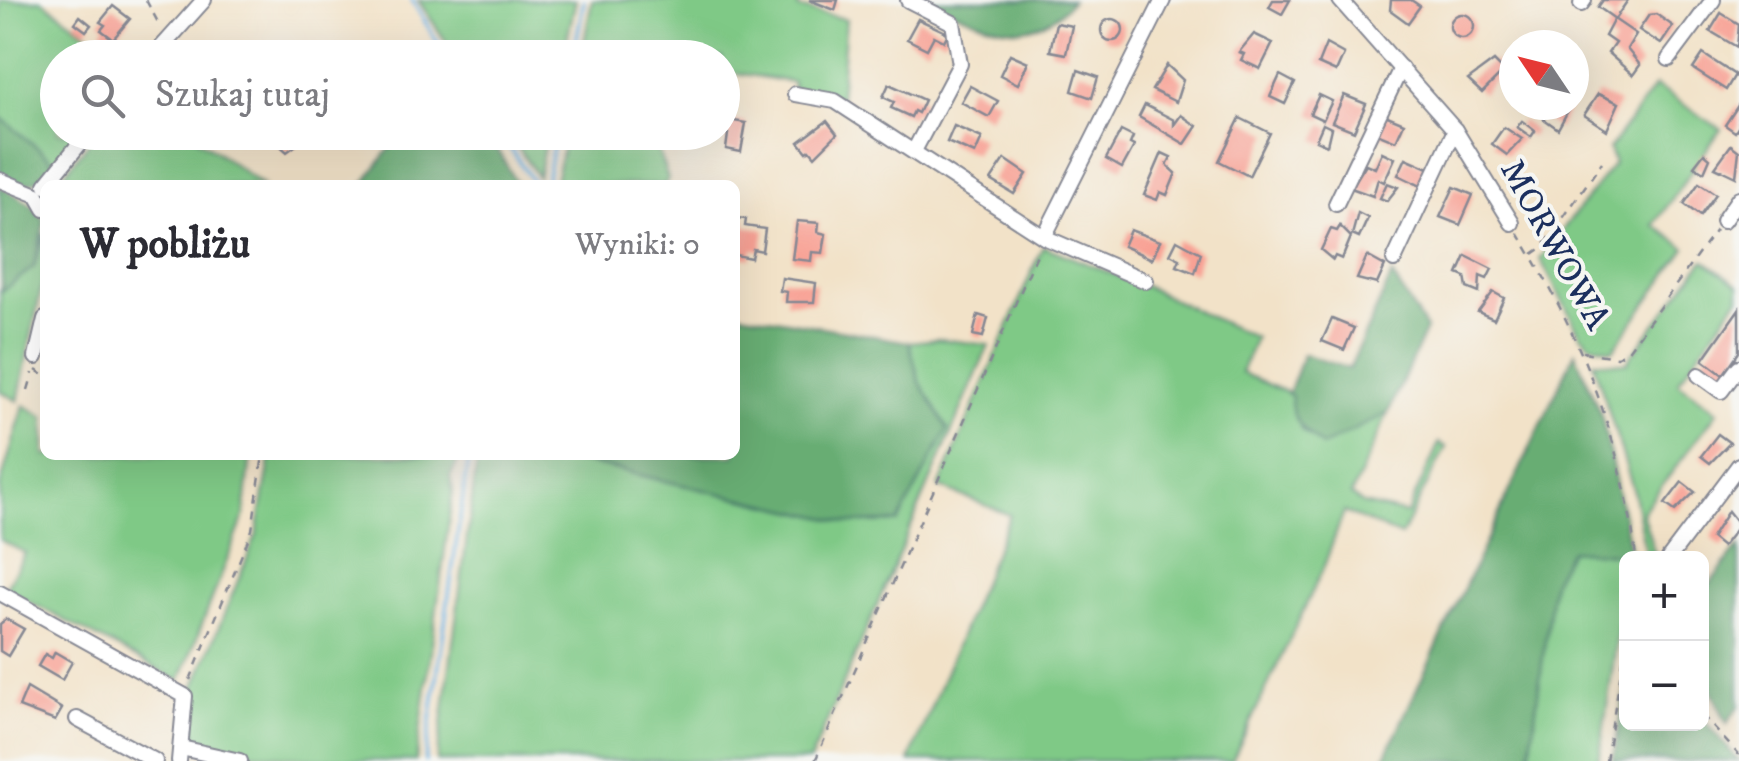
<!DOCTYPE html>
<html lang="pl">
<head>
<meta charset="utf-8">
<style>
	body { margin:0; font-family:"IM FELL DW Pica",serif; background:#f7f7f7; color:#2b2b33 }
	.controls { position:absolute; right:30px; bottom:30px; display:grid; overflow:hidden; border-radius:15px; box-shadow:0 10px 40px #0002 }
	.controls button { width:90px; height:90px; display:grid; place-items:center; padding:0; border:0; border-bottom:2px solid #e1e1e2; background:#fff; color:#2b2b33; font:50px sans-serif }
	.compass { position:absolute; left:1499px; top:30px; width:90px; height:90px; border-radius:50%; background:#fff; box-shadow:0 10px 40px #0002; rotate:305deg }
	.list { margin:0; padding:0; list-style:none }
	h2 { display:flex; justify-content:space-between; align-items:center; height:130px; margin:0; padding:0 40px; font-size:42px }
	h2 small { font-size:32px; font-weight:400; color:#7c7c81 }
	.icon { flex:none; width:55px; height:55px; fill:none; stroke:currentColor; stroke-width:2; stroke-linecap:round; stroke-linejoin:round }
	.map { position:relative; flex:none; width:1739px; height:761px; overflow:hidden }
	.search { position:absolute; background:#fff; box-shadow:0 10px 40px #0002; left:40px; top:40px; width:700px; height:110px; display:flex; align-items:center; gap:25px; box-sizing:border-box; padding:0 35px; border-radius:55px; color:#7c7c81; font-size:38px }
	.panel { position:absolute; background:#fff; box-shadow:0 10px 40px #0002; left:40px; top:180px; width:700px; height:280px; border-radius:15px }
	.map>svg:first-child { display:block }
	.green { fill:#7fc986; stroke:#4d7c72; stroke-width:2.5 }
	.forest { fill:#67ad73; stroke:#416e68; stroke-width:2.5 }
	.lines { fill:none; stroke-linecap:round; stroke-linejoin:round }
	.stream { stroke:#6db5e5; stroke-width:4 }
	.building { fill:#f8a194 }
	.minor-casing { stroke:#868893; stroke-width:18 }
	.path { stroke:#868893; stroke-width:2.5; stroke-dasharray:8 8; stroke-linecap:butt }
	.minor { stroke:#fff; stroke-width:14 }
	.labels { text-anchor:middle; stroke-width:8; stroke-linejoin:round; paint-order:stroke }
	.street-label { font-size:35px; fill:#1b2f5e; stroke:#f6f6f2 }
</style>
</head>
<body>
<div class="map">
<svg width="1739" height="761" viewBox="0 0 1739 761">
	<rect width="100%" height="100%" fill="#f6f6f2"/>
	<filter id="ink" filterUnits="userSpaceOnUse"><feTurbulence type="fractalNoise" baseFrequency=".01" numOctaves="2"/><feDisplacementMap in="SourceGraphic" scale="20" xChannelSelector="R" yChannelSelector="G"/><feConvolveMatrix kernelMatrix="1 2 1 2 8 2 1 2 1" color-interpolation-filters="sRGB"/></filter>
	<filter id="wash" filterUnits="userSpaceOnUse"><feTurbulence type="fractalNoise" baseFrequency=".0048" numOctaves="4" result="noise"/><feDisplacementMap in="SourceGraphic" scale="40" xChannelSelector="R" yChannelSelector="G"/><feGaussianBlur stdDeviation="2.25" result="paint"/><feColorMatrix in="noise" values="0 0 0 0 0 0 0 0 0 0 0 0 0 0 0 0 0 1.4 0 .05"/><feComposite in="paint" operator="in"/></filter>
	<g filter="url(#wash)">
		<rect width="100%" height="100%" fill="#f2e2c8"/>
		<g class="green">
			<path d="M0 0H42L120 57 58 58V132L82 133 56 163 0 117Z"/>
			<path d="M418 0H576L563 57 457 58Z"/>
			<path d="M592 0H800L798 8 846 19 840 98 792 88 793 82 723 71 722 58H581Z"/>
			<path d="M1655 86 1721 129 1654 225 1686 248 1613 350 1590 344 1580 334 1540 259 1614 163 1609 149Z"/>
			<path d="M97 132 191 133 262 185H55Z"/>
			<path d="M508 133H547L538 177Z"/>
			<path d="M566 133H652L668 179 665 185H554Z"/>
			<path d="M45 233V270L18 401 0 391V290L34 267Z"/>
			<path d="M1043 246 1151 289 1255 338 1241 373 1293 395 1301 430 1322 445 1388 413 1351 495 1363 504 1407 514 1439 443 1446 447 1401 536 1344 512 1323 569 1232 761H909L1010 515 939 487Z"/>
			<path d="M1704 260 1739 285V297L1678 382 1718 411 1642 512 1655 554 1646 556 1633 489 1593 361 1626 363Z"/>
			<path d="M939 339 989 345 810 761H437L478 455H576L575 460 848 523 898 522 947 429 919 380 909 342Z"/>
			<path d="M24 405 45 417V455H251L244 517 180 681 5 589 25 553 0 540V486Z"/>
			<path d="M271 455H461L450 477 453 491 416 761C358 761 231 761 189 734L194 688 257 534Z"/>
			<path d="M1630 549 1599 761H1529L1553 581 1570 550 1616 554Z"/>
		</g>
		<g class="forest">
			<path d="M932 0H1072C1042 38 1007 34 966 16 954 11 938 7 932 0Z"/>
			<path d="M0 117 56 163C37 185 25 191 0 172Z"/>
			<path d="M401 133H488L518 185H363Z"/>
			<path d="M0 186 32 205 45 221 34 267 2 291Z"/>
			<path d="M1392 275 1426 329 1388 413 1322 446C1307 434 1287 417 1292 396L1288 394 1303 354 1349 369Z"/>
			<path d="M735 312 909 342 919 380 948 429 898 522 849 523 574 460 576 455H735Z"/>
			<path d="M1575 352 1602 417 1630 549 1617 554 1570 550 1553 581 1529 761H1383Z"/>
			<path d="M1739 546V706L1727 723 1702 672V594Z"/>
			<path d="M1626 684V724H1702V718L1739 761H1613Z"/>
		</g>
		<g class="lines">
			<g class="stream">
				<path d="M412 0 447 58"/>
				<path d="M573 58 584 0"/>
				<path d="M499 132 535 185"/>
				<path d="M545 185 556 132"/>
				<path d="M425 761 469 455"/>
			</g>
		</g>
		<g id="blocks">
			<g class="building">
				<path d="M809 0H838L835 10Z"/>
				<path d="M1273 0H1290L1282 14 1269 7Z"/>
				<path d="M1391 0H1411L1420 6 1408 23 1390 10Z"/>
				<path d="M1603 0H1628L1615 19 1598 7Z"/>
				<path d="M113 6 130 19 113 39 101 30 105 25 100 22Z"/>
				<path d="M1721 13 1739 24 1737 47 1710 31Z"/>
				<path d="M1656 14 1673 26 1661 44 1639 30 1649 15Z"/>
				<circle cx="1462" cy="26" r="12"/>
				<path d="M80 16 91 25 86 31 75 23Z"/>
				<circle cx="1112" cy="30" r="11"/>
				<path d="M918 19 948 33 944 41 934 36 927 49 907 39Z"/>
				<path d="M1614 19 1636 34 1627 49 1640 65 1633 75 1608 53 1615 43 1605 36Z"/>
				<path d="M1056 23 1072 26 1066 54 1050 51Z"/>
				<path d="M1254 34 1273 43 1260 69 1241 60 1244 54 1239 52Z"/>
				<path d="M1326 44 1344 54 1336 72 1318 64Z"/>
				<path d="M346 47 360 58H337Z"/>
				<path d="M1010 54 1028 62 1018 84 1000 75Z"/>
				<path d="M1703 54 1735 75 1726 90 1693 69Z"/>
				<path d="M1494 61 1504 71 1482 93 1468 80Z"/>
				<path d="M1167 65 1183 80 1176 102 1152 90Z"/>
				<path d="M1078 70 1098 77 1092 98 1072 91Z"/>
				<path d="M1280 75 1295 83 1285 104 1270 97Z"/>
				<path d="M889 84 924 100 918 113 914 111 911 117 891 108 894 102 883 97Z"/>
				<path d="M970 86 998 101 989 117 961 102Z"/>
				<path d="M1598 94 1619 103 1607 130 1584 115Z"/>
				<path d="M1319 95 1332 101 1323 120 1310 114Z"/>
				<path d="M1344 95 1366 104 1354 131 1332 122Z"/>
				<path d="M1739 104V126L1735 132 1725 125Z"/>
				<path d="M1145 105 1174 120V125L1181 115 1197 126 1185 144 1139 117Z"/>
				<path d="M1542 105H1571L1558 129 1544 119 1550 111Z"/>
				<path d="M1385 115 1404 123 1396 141 1372 131Z"/>
				<path d="M1240 118 1270 133 1249 176 1219 161Z"/>
				<path d="M722 119 746 123 741 152 726 149 728 134 722 133Z"/>
				<path d="M827 121 837 134 815 156 810 150 807 152 799 142Z"/>
				<path d="M1522 121 1535 131 1531 137 1517 127Z"/>
				<path d="M1323 124 1331 128 1327 145 1316 140Z"/>
				<path d="M954 126 982 138 975 154 947 142Z"/>
				<path d="M1504 127 1522 139 1507 155 1492 144Z"/>
				<path d="M1121 131 1133 137 1130 144 1134 146 1122 168 1106 159Z"/>
				<path d="M283 132H314L287 152 277 143Z"/>
				<path d="M1731 145 1739 151 1736 177 1715 167Z"/>
				<path d="M1382 152 1395 158 1384 182 1378 179 1373 196 1351 188 1366 164 1375 168Z"/>
				<path d="M1162 153 1171 157 1167 165 1176 173 1167 195 1160 192 1157 200 1144 195Z"/>
				<path d="M1704 153 1710 158 1704 172 1694 166Z"/>
				<path d="M1406 158 1431 169 1423 187 1398 175Z"/>
				<path d="M1005 159 1027 174 1014 194 991 180Z"/>
				<path d="M1387 183 1398 187 1387 201 1380 198Z"/>
				<path d="M1699 183 1716 194 1700 216 1684 204Z"/>
				<path d="M1454 187 1473 195 1460 225 1440 217Z"/>
				<path d="M1358 213 1368 218 1359 238 1352 235Z"/>
				<path d="M737 218 746 219 745 226 765 229 762 251 753 249 751 258 735 255Z"/>
				<path d="M797 221 819 223 818 232 826 234 823 253 812 252 811 261 792 259Z"/>
				<path d="M1340 226 1351 237 1342 259 1335 256 1333 260 1321 250 1331 229 1337 231Z"/>
				<path d="M1130 230 1160 241 1152 259 1123 246Z"/>
				<path d="M1177 240 1201 253 1195 273 1177 266 1180 259 1170 254Z"/>
				<path d="M1367 256 1385 266 1377 284 1357 279Z"/>
				<path d="M1466 256 1492 269 1487 279 1480 276 1479 293 1467 288 1465 277 1458 274Z"/>
				<path d="M782 278 816 283 814 302H786L787 292 780 291Z"/>
				<path d="M1493 292 1504 298 1494 319 1478 312Z"/>
				<path d="M1739 309V352L1723 375 1703 360Z"/>
				<path d="M978 315 988 318 983 337 973 335Z"/>
				<path d="M1332 319 1354 328 1344 350 1322 341Z"/>
				<path d="M1718 434 1730 443 1710 463 1701 456Z"/>
				<path d="M1682 482 1695 492 1675 511 1665 504Z"/>
				<path d="M1728 511 1739 525 1722 547 1711 538Z"/>
				<path d="M6 619 24 629 8 656 0 651V624Z"/>
				<path d="M55 652 72 662 62 680 38 666 45 654 52 658Z"/>
				<path d="M27 688 62 709 55 721 19 707Z"/>
			</g>
		</g>
	</g>
	<g filter="url(#ink)">
		<use href="#blocks" fill-opacity="0" stroke="#868893" stroke-width="2.5"/>
		<g class="lines">
			<defs>
				<g id="minor">
					<path d="M908 0 953 23 960 64 914 151"/>
					<path d="M1340 0 1455 130 1512 223"/>
					<path d="M1581 4 1584 0"/>
					<path d="M152 58 204 0"/>
					<path d="M1669 59 1713 0"/>
					<path d="M795 94 835 101 1044 237 1146 281"/>
					<path d="M0 180 37 195 45 209"/>
					<path d="M46 185 89 132"/>
					<path d="M1336 204 1401 68"/>
					<path d="M1723 221 1739 198"/>
					<path d="M1044 237 1163 0"/>
					<path d="M1394 260 1455 130"/>
					<path d="M36 357 45 319"/>
					<path d="M1699 375 1721 391 1739 367"/>
					<path d="M1669 558 1739 465"/>
					<path d="M0 593 185 696 179 761"/>
					<path d="M77 719 155 761"/>
					<path d="M181 748 240 761"/>
				</g>
			</defs>
			<use href="#minor" class="minor-casing"/>
			<g class="path">
				<path d="M146 0 160 26"/>
				<path d="M1518 233C1581 334 1622 440 1636 558"/>
				<path d="M1533 254 1543 247 1602 162"/>
				<path d="M1583 352 1617 357 1627 352 1716 230"/>
				<path d="M36 370 45 376"/>
				<path d="M28 390 33 373"/>
				<path d="M190 680 252 530 263 455"/>
				<path d="M1702 715 1739 755"/>
				<path d="M815 761 1038 252"/>
				<path d="M1606 761 1626 642"/>
			</g>
			<use href="#minor" class="minor"/>
		</g>
	</g>
	<g class="labels">
		<g class="street-label">
			<text transform="translate(1556 244) rotate(61)" y="12">MORWOWA</text>
		</g>
	</g>
</svg>
<div class="controls">
<button>+</button>
<button>−</button>
</div>
<svg class="compass" viewBox="-18 -18 36 36"><path d="M0-13l5 13h-10z" fill="#e53935"/><path d="M0 13l5-13h-10z" fill="#7c7c81"/></svg>
<div class="search"><svg class="icon" aria-label="search" viewBox="0 0 24 24"><circle cx="10" cy="10" r="6"/><path d="M15 15l6 6"/></svg>Szukaj tutaj</div>
<section class="panel">
<h2>W pobliżu<small>Wyniki: 0</small></h2>
<ul class="list">
</ul>
</section>
</div>
</body>
</html>
